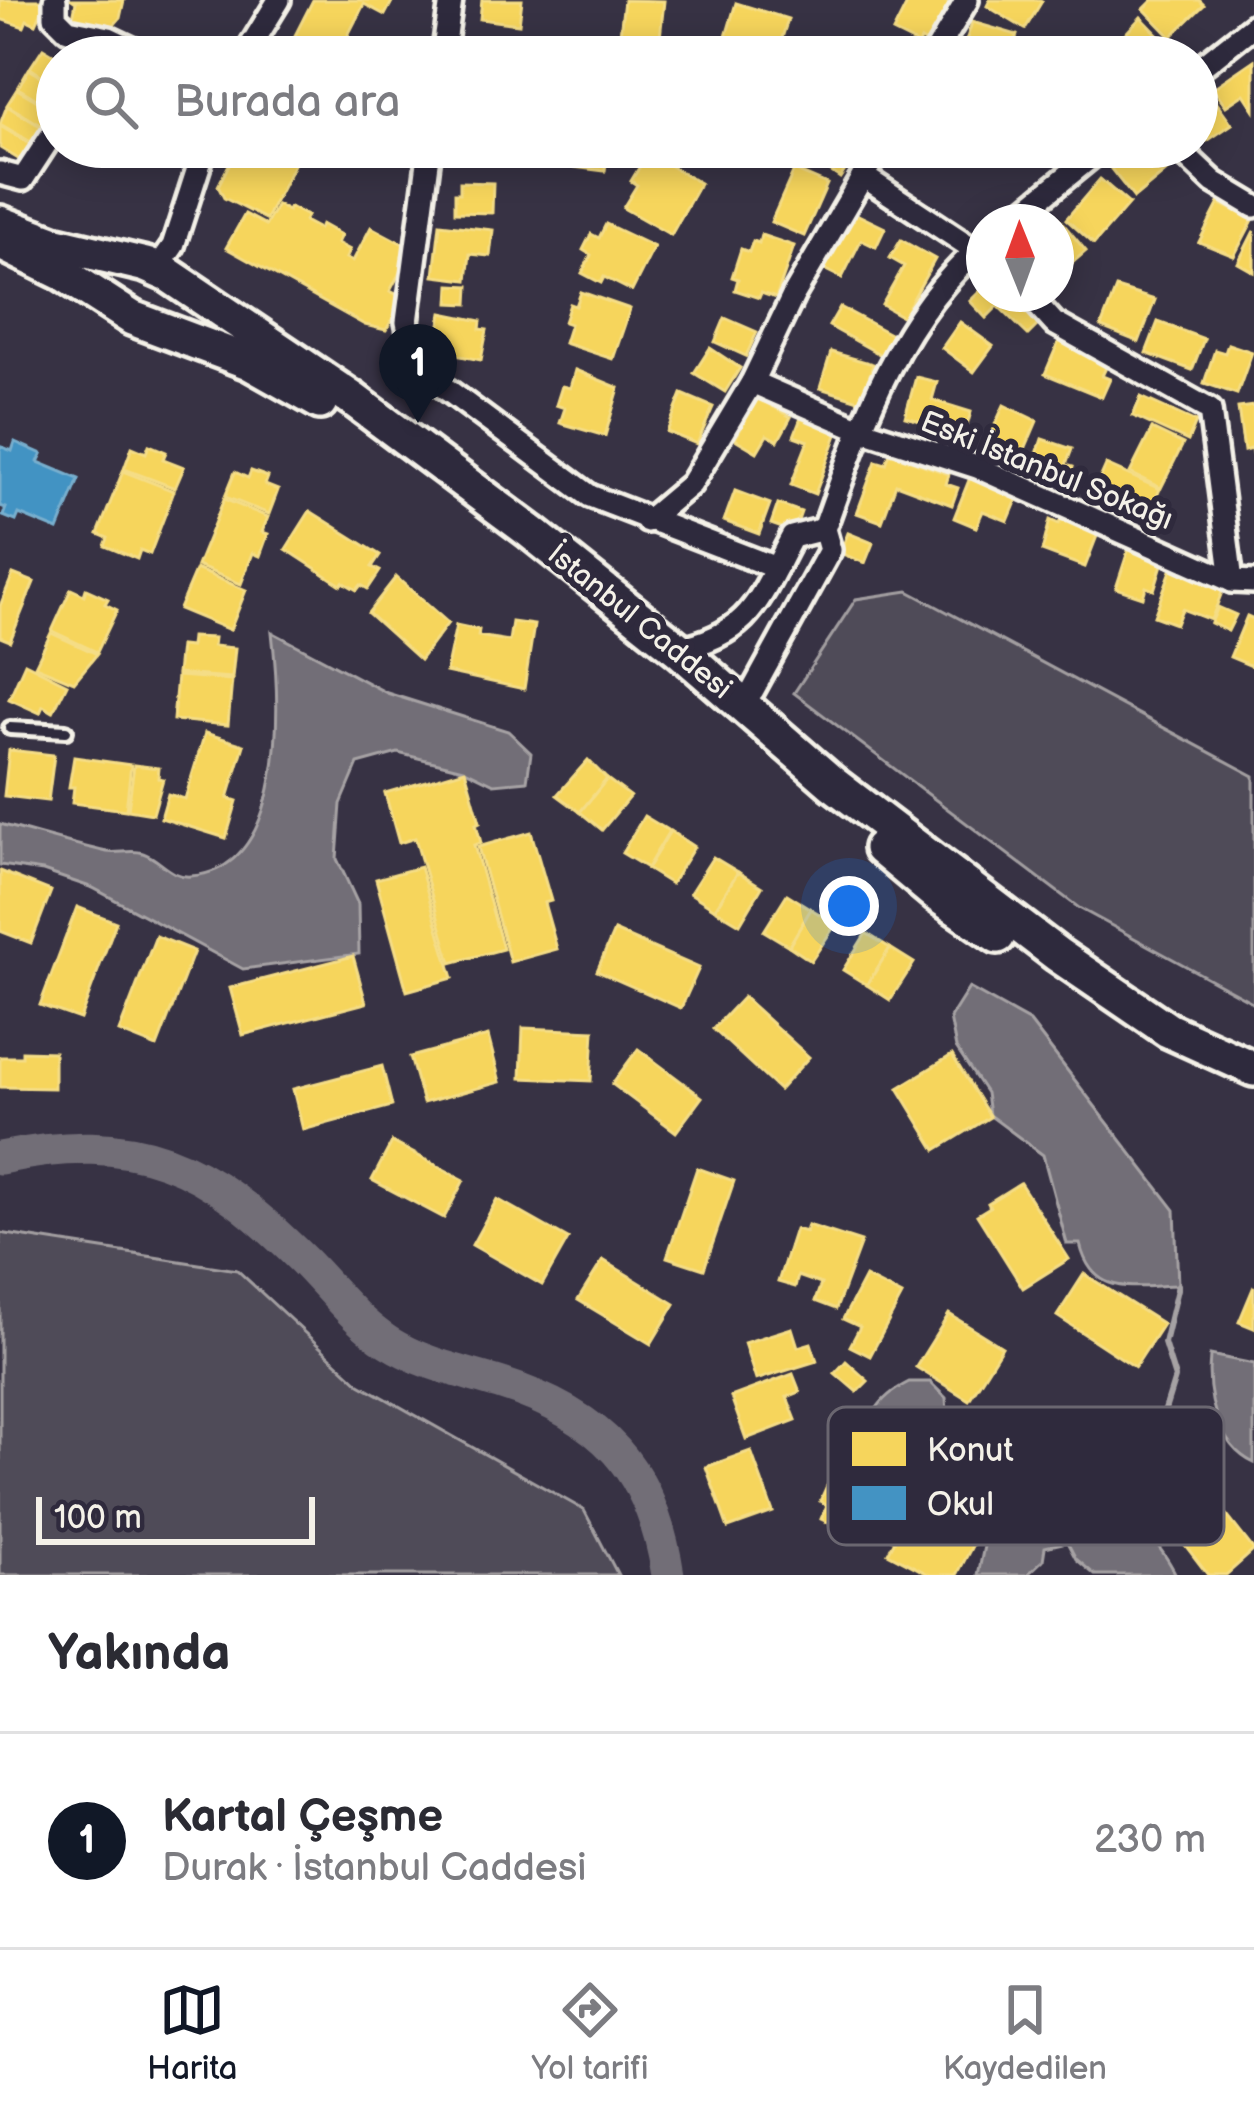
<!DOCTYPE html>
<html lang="tr">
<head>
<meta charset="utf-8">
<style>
	body { margin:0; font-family:"Balsamiq Sans",sans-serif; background:#f7f7f7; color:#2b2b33 }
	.compass { position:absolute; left:966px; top:204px; width:108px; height:108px; border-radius:50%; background:#fff; box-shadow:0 6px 30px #0003; rotate:359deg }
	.scale { position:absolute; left:36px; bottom:30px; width:279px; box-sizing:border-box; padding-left:12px; border:6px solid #f4f1e8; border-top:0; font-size:33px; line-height:42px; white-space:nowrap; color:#f4f1e8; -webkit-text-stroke:9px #2f2a3d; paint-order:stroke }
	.you { position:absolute; left:849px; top:906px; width:42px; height:42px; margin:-30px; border:9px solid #fff; border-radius:50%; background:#1a73e8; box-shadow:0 0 0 18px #1a73e833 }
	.badge { display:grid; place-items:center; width:78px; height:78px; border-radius:50%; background:#111827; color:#fff; font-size:39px; font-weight:700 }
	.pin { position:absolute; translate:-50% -99px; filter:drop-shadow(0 3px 6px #0008) }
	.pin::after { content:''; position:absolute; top:63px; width:42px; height:36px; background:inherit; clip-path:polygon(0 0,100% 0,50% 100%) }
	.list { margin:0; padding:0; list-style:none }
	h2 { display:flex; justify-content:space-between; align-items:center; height:156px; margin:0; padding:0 48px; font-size:51px }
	h2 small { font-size:39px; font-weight:400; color:#7c7c81 }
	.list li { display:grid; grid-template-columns:78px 1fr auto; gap:36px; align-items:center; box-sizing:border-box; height:216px; padding:0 48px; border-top:3px solid #e1e1e2 }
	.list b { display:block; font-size:45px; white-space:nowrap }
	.list p { margin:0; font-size:39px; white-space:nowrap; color:#7c7c81 }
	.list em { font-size:39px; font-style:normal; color:#7c7c81 }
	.icon { flex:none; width:66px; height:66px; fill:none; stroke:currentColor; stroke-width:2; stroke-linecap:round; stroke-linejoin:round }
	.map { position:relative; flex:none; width:1254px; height:1575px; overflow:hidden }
	.search { position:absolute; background:#fff; box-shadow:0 6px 30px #0003; left:36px; right:36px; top:36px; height:132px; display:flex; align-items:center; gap:30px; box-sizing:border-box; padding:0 42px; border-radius:66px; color:#7c7c81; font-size:45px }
	.sheet { height:372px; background:#fff }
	nav { display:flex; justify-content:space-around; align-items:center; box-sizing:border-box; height:168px; border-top:3px solid #e1e1e2; background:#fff; font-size:33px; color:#7c7c81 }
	nav a { display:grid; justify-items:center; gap:6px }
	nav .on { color:#111827 }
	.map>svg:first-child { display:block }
	.green { fill:#504b59; stroke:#a29ea0; stroke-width:3 }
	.water { fill:#726e77; stroke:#a6a2a4; stroke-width:3 }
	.homes { fill:#f6d55c; stroke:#f5dd86; stroke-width:3 }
	.schools { fill:#4393c3; stroke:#78afce; stroke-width:3 }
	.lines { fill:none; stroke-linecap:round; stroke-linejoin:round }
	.stream { stroke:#a6a2a4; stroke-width:6 }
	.river { stroke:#726e77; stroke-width:33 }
	.lane-casing { stroke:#f4f1e8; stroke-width:20 }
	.street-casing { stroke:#f4f1e8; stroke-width:30 }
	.primary-casing { stroke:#f4f1e8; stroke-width:42 }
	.lane { stroke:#2f2a3d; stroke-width:10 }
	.street { stroke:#2f2a3d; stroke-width:21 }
	.primary { stroke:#2f2a3d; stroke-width:33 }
	.labels { text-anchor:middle; stroke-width:12; stroke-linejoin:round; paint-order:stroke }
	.street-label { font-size:30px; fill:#f4f1e8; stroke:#2f2a3d }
	.key { fill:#2f2a3d; stroke:#6a6670; stroke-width:3 }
	.key-label { font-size:33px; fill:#f4f1e8 }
</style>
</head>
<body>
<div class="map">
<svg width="1254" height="1575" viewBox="0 0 1254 1575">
	<rect width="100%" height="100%" fill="#373244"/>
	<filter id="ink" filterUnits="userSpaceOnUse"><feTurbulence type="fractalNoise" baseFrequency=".00833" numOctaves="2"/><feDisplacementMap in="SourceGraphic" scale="24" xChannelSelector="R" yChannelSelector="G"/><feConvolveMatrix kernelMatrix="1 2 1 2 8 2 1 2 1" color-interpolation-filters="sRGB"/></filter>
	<g filter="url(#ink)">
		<g class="green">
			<path d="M908 591 1254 776V1003L1079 908 794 693 856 599Z"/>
			<path d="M0 1233 237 1270 360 1384 584 1510 618 1575H0Z"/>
		</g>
		<g class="water">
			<path d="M272 632 387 693 508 731 531 753 527 781 494 784 463 769 398 753 358 764 341 804 337 859 358 904 359 954 243 969 93 888 43 871 0 865V824C35 833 71 844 107 852 118 854 133 849 143 853 161 859 170 878 191 876 289 869 280 701 272 632Z"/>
			<path d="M969 988 1030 1022 1175 1210 1178 1285C1133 1286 1093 1298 1080 1244H1067L1043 1155 989 1115 986 1093 956 1048 950 1018Z"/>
			<path d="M1210 1355 1254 1364V1463C1216 1445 1206 1393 1210 1355Z"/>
			<path d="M909 1382H930L946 1398 950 1455C972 1477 1004 1495 1035 1498 1065 1501 1093 1494 1123 1499 1139 1526 1163 1547 1176 1575H1095L1076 1559 1067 1542 1045 1547 1043 1560 1027 1575H978L988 1527 973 1512 962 1523H952L923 1476 895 1459 866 1454C865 1419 877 1398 909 1382Z"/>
		</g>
		<g class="homes">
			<path d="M0 0H47L36 24 27 20 24 27 0 19Z"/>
			<path d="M124 0 120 18 108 32 73 18 76 2 73 0Z"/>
			<path d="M313 0H393L385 15 364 4 345 41 364 51 362 57H284Z"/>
			<path d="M482 0H522L519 24 480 19Z"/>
			<path d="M624 0 664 1 660 38 620 34Z"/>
			<path d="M909 0H943L952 5 932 46 921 40 919 45 893 32Z"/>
			<path d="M990 0H1040L1042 1 1025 29 987 6Z"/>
			<path d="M1153 0H1199L1204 5 1171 37 1144 9Z"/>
			<path d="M736 3 788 19 776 57H720Z"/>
			<path d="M1141 17 1166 43 1152 57H1104Z"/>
			<path d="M972 22 1017 35 1010 57H961Z"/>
			<path d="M43 48 58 57 57 85 30 68Z"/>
			<path d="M1254 60V109L1244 94 1226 106 1213 88Z"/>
			<path d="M29 69 57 86V111L18 88Z"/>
			<path d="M17 89 56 112 46 128 7 105Z"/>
			<path d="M1212 96 1232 124 1207 141 1197 127V106Z"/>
			<path d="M7 106 45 129 36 145 0 124Z"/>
			<path d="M0 126 35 147 25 163 0 148Z"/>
			<path d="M238 147H303L266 219 224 198 218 186Z"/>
			<path d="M450 147H482L481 158 449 154Z"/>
			<path d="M576 147H608L605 171 573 167Z"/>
			<path d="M819 147H861L840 178 811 158Z"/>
			<path d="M1139 147H1159L1174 165 1134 198 1111 169Z"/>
			<path d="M648 153 700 183 671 235 623 208 637 185 631 181Z"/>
			<path d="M794 170 827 184 804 236 771 222Z"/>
			<path d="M1100 179 1129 204 1094 244 1066 219Z"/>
			<path d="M460 182 493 183 492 213 455 212V193H460Z"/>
			<path d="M1219 203 1253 220 1234 256 1199 242Z"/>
			<path d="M277 205 288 211 290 207 307 216 304 221 319 229 321 224 341 235 337 243 350 250 346 258 353 261 371 227 407 246 402 255 408 257 390 291 400 296V306L386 330 365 325 226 248 245 214 266 225Z"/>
			<path d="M848 210 885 228 876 247 861 240 842 278 820 267Z"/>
			<path d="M1055 214 1086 251 1057 276 1056 222H1045Z"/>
			<path d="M440 224 493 230 490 256 470 254 467 280 434 276Z"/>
			<path d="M606 224 654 247 632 291 604 277 601 283 582 273 591 255 583 250 591 234 599 238Z"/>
			<path d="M1254 231V272L1238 263Z"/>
			<path d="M761 235 794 246 776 298 761 293 759 298 735 290 738 279 732 277 741 249 749 252 753 241 759 243Z"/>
			<path d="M901 240 935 259 903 317 882 305 904 266 890 258Z"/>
			<path d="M450 285 469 286 468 304 449 303Z"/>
			<path d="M984 287V294H1021L1045 318 1028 335 998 306 986 318 970 301Z"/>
			<path d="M1116 288 1155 300 1139 342 1101 327Z"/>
			<path d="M581 292 630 309 613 359 564 343 570 324 564 322 570 304 576 306Z"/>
			<path d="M840 307 894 336 883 356 829 326Z"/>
			<path d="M442 313 481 321 480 329 487 330 481 360 435 351Z"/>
			<path d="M725 318 757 332 746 356 715 342Z"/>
			<path d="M960 322 993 346 974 372 942 348Z"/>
			<path d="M1158 322 1204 339 1192 370 1146 353Z"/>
			<path d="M1059 341 1109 361 1102 376 1110 379 1102 397 1045 374Z"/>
			<path d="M1228 344 1252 352 1237 394 1204 383 1215 350 1225 353Z"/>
			<path d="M710 348 740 368 725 392 694 373Z"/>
			<path d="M831 352 873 364 862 401 820 388Z"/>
			<path d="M575 370 619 388 605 436 560 423 565 408 556 405 562 386 570 388Z"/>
			<path d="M916 377 937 382 932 400 971 412 965 433 905 417Z"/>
			<path d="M682 394 713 407 697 444 667 432Z"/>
			<path d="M1141 397 1196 422 1188 441 1133 416Z"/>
			<path d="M758 398 791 417 778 441 767 435 757 452 735 439Z"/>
			<path d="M1004 405 1037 421 1022 456 988 440Z"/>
			<path d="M1254 406V459H1253L1251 449 1244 451 1238 408Z"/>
			<path d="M801 418 838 432 815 494 791 485 808 441 794 436Z"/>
			<path d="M1152 429 1183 444 1161 488 1130 473Z"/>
			<path d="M1042 439 1072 449 1066 465 1073 467 1067 484 1031 472Z"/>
			<path d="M149 445 166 452 163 459 184 467 175 488 124 469 132 447 146 453Z"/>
			<path d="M890 453 949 474 946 484 958 488 952 505 896 484 882 522 857 513 876 461 886 464Z"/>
			<path d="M1106 465 1160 489 1151 509 1095 490Z"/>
			<path d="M973 470 1021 490 1008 521 983 511 976 527 954 518Z"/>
			<path d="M123 471 174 491 150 554 140 550 137 559 105 546 108 538 98 534Z"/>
			<path d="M251 471 268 477 265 485 278 490 269 514 225 497 235 472 248 478Z"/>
			<path d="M735 491 770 504 759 534 724 521Z"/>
			<path d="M224 499 268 517 262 532 268 534 260 556 253 553 241 584 197 566Z"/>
			<path d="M778 504 801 512 794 532 771 524Z"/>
			<path d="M310 511 380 555 372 567 380 571 368 589 361 585 357 590 343 582 341 585 286 549Z"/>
			<path d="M1063 514 1100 528 1085 567 1042 551 1050 520 1059 524Z"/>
			<path d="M848 533 873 543 865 563 840 553Z"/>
			<path d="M1129 548 1164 558 1154 590 1146 587 1143 597 1116 588Z"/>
			<path d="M1172 568 1224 587 1211 620 1182 609 1176 624 1154 616Z"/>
			<path d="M196 569 246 590 230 630 179 609Z"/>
			<path d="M13 574 34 582 10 641 0 637V606Z"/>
			<path d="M396 577 448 623 420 660 368 613Z"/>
			<path d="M71 589 84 595 86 589 108 599 105 604 117 610 97 652 52 631Z"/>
			<path d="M1218 607 1236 615 1228 631 1211 623Z"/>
			<path d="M1247 616 1254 619V667L1230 657Z"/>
			<path d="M512 622 534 625 524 689 446 672 456 625 479 630 478 636 509 641Z"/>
			<path d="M51 633 97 654 74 682 35 666Z"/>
			<path d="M191 637 214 638 213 646 235 648 232 678 177 674 180 646 190 647Z"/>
			<path d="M25 663 67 684 53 712 43 706 40 713 9 699Z"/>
			<path d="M177 676 232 680 228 725 173 720Z"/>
			<path d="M205 733 244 745 228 798 237 801 226 838 161 818 168 794 185 799Z"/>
			<path d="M9 750 54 755 48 801 4 796Z"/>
			<path d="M74 757 131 765 126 810 72 803 74 787H69Z"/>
			<path d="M588 760 607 779 580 812 557 795Z"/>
			<path d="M134 765 159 768 158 778 163 779 153 814 128 810Z"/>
			<path d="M465 770 480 822 476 824 481 843 474 845 503 949 451 963 415 838 399 843 385 793Z"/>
			<path d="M607 779 630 796 602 830 580 812Z"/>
			<path d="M644 816 669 831 647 868 622 853Z"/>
			<path d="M670 831 694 847 671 884 647 869Z"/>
			<path d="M531 832 551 901 544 903 557 949 510 962 478 847Z"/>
			<path d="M713 857 738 872 715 909 690 893Z"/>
			<path d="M420 867 453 978 407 991 376 879Z"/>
			<path d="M0 871 51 891 31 943 0 931Z"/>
			<path d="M738 872 762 887 740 924 715 909Z"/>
			<path d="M787 894 811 909 789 946 764 931Z"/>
			<path d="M77 907 116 922 80 1019 40 1005Z"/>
			<path d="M811 909 836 924 811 961 789 946Z"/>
			<path d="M614 931 699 968 681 1008 597 971Z"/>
			<path d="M866 933 890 948 867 985 843 970Z"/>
			<path d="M156 936 194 951 157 1047 119 1032Z"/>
			<path d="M890 948 914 963 890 1000 867 985Z"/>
			<path d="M353 956 366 1003 243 1035 230 988Z"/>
			<path d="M743 997 809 1057 779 1090 713 1029Z"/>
			<path d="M523 1028 594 1031 591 1081 521 1078Z"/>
			<path d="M488 1036 500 1082 423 1103 410 1057Z"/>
			<path d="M638 1049 702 1097 676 1132 612 1084Z"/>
			<path d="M22 1051 54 1052V1088L0 1087V1057H22Z"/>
			<path d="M952 1055 990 1117 936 1150 898 1088Z"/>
			<path d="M382 1066 392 1106 303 1130 293 1089Z"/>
			<path d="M392 1142 464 1180 444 1218 372 1180Z"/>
			<path d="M697 1168 734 1181 704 1269 667 1257Z"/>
			<path d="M1020 1183 1069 1259 1023 1288 977 1215 990 1207 988 1203Z"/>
			<path d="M497 1199 568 1239 542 1285 472 1245Z"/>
			<path d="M808 1225 861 1242 836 1309 815 1301 821 1284 798 1276 795 1287 778 1282 795 1229 806 1232Z"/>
			<path d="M603 1260 675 1304 651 1344 578 1300Z"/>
			<path d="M1084 1274 1163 1324 1135 1367 1057 1316Z"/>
			<path d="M865 1277 902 1296 870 1356 850 1346 860 1327 843 1319Z"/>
			<path d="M1254 1286V1328L1239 1322Z"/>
			<path d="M949 1314 1002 1347 969 1400 916 1367Z"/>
			<path d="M792 1328 798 1347 811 1343 817 1361 756 1380 744 1343Z"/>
			<path d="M846 1361 868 1381 857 1392 835 1373Z"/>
			<path d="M793 1374 800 1392 787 1397 796 1420 746 1439 731 1397Z"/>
			<path d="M751 1451 773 1512 728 1528 706 1467Z"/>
			<path d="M846 1458 863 1466 860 1473 872 1479 874 1473 891 1480 887 1490 896 1494 899 1486 915 1493 893 1539 845 1516 840 1528 821 1519 827 1505 820 1501 834 1470 840 1473Z"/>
			<path d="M1199 1480 1254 1550 1226 1575H1208L1159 1511Z"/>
			<path d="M909 1513 972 1546 957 1575H930L888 1553Z"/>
		</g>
		<path class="schools" d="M15 442 42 454 38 462 79 479 58 530 19 514 16 521 3 516 6 508 0 506V446L12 451Z"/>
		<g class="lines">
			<path class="stream" d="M1123 1499 1149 1461 1175 1378 1164 1343 1178 1285"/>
			<path class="river" d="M0 1158C137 1130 205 1162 303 1260 331 1288 354 1320 388 1342 423 1364 460 1371 499 1383 602 1415 652 1468 668 1575"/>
			<defs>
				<path id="lane" d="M10 728 66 731"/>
				<g id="street">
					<path d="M55 0V17L68 30 109 38 149 57"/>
					<path d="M244 57 279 0"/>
					<path d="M443 57 451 0"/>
					<path d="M933 57 967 0"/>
					<path d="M1197 70 1254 25"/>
					<path d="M430 147 407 322 412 345 434 380 590 496 776 568"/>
					<path d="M1177 147 1214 182 1254 206"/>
					<path d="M0 173 23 179 57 127"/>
					<path d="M863 176 984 256"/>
					<path d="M1011 222 1103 147"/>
					<path d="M157 269 173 246 205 147"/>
					<path d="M1028 294 1054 323 1210 410 1232 581"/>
					<path d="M752 382 860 429 977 467 1232 581 1254 582"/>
					<path d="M647 521 691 484 752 382 793 296 880 147"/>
					<path d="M678 649C753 633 759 598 792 537L824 529"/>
					<path d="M741 704 753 690 830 550 824 529C861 426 897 317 984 244"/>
				</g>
				<g id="primary">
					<path d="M0 223 53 243 146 265 169 275 354 400 531 532 678 649 832 783 1058 955 1168 1030 1254 1069"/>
					<path d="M7 246 64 274 132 318 249 362 320 402"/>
					<path d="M881 848 936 894 998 936"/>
				</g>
			</defs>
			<use href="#lane" class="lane-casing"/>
			<use href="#street" class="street-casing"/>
			<use href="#primary" class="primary-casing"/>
			<use href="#lane" class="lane"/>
			<use href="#street" class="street"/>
			<use href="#primary" class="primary"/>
		</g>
	</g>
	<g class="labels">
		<g class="street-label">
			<text transform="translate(1047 470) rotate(22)" y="10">Eski İstanbul Sokağı</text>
			<text transform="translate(640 621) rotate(39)" y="10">İstanbul Caddesi</text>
		</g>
	</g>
	<rect x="828" y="1407" width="396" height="138" rx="18" class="key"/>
	<rect x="852" y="1432" width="54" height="34" fill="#f6d55c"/>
	<rect x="852" y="1486" width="54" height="34" fill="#4393c3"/>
	<g class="key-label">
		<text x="927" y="1461">Konut</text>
		<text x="927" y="1515">Okul</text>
	</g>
</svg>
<svg class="compass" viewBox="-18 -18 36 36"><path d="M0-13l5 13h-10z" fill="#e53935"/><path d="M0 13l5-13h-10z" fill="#7c7c81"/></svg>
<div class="scale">100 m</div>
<div class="you"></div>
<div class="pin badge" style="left:418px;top:423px">1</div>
<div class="search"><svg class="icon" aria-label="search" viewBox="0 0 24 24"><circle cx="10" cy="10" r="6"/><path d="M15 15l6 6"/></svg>Burada ara</div>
</div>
<section class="sheet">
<h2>Yakında<small></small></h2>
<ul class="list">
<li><span class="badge">1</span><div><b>Kartal Çeşme</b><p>Durak · İstanbul Caddesi</p></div><em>230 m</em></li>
</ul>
</section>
<nav>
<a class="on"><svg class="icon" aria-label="map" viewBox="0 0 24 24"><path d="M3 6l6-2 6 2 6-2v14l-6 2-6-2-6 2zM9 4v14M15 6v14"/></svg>Harita</a>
<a><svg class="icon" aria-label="directions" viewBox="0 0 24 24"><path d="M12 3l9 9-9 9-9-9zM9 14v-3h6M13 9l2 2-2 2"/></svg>Yol tarifi</a>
<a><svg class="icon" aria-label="saved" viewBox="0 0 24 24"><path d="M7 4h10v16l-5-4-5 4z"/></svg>Kaydedilen</a>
</nav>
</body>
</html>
